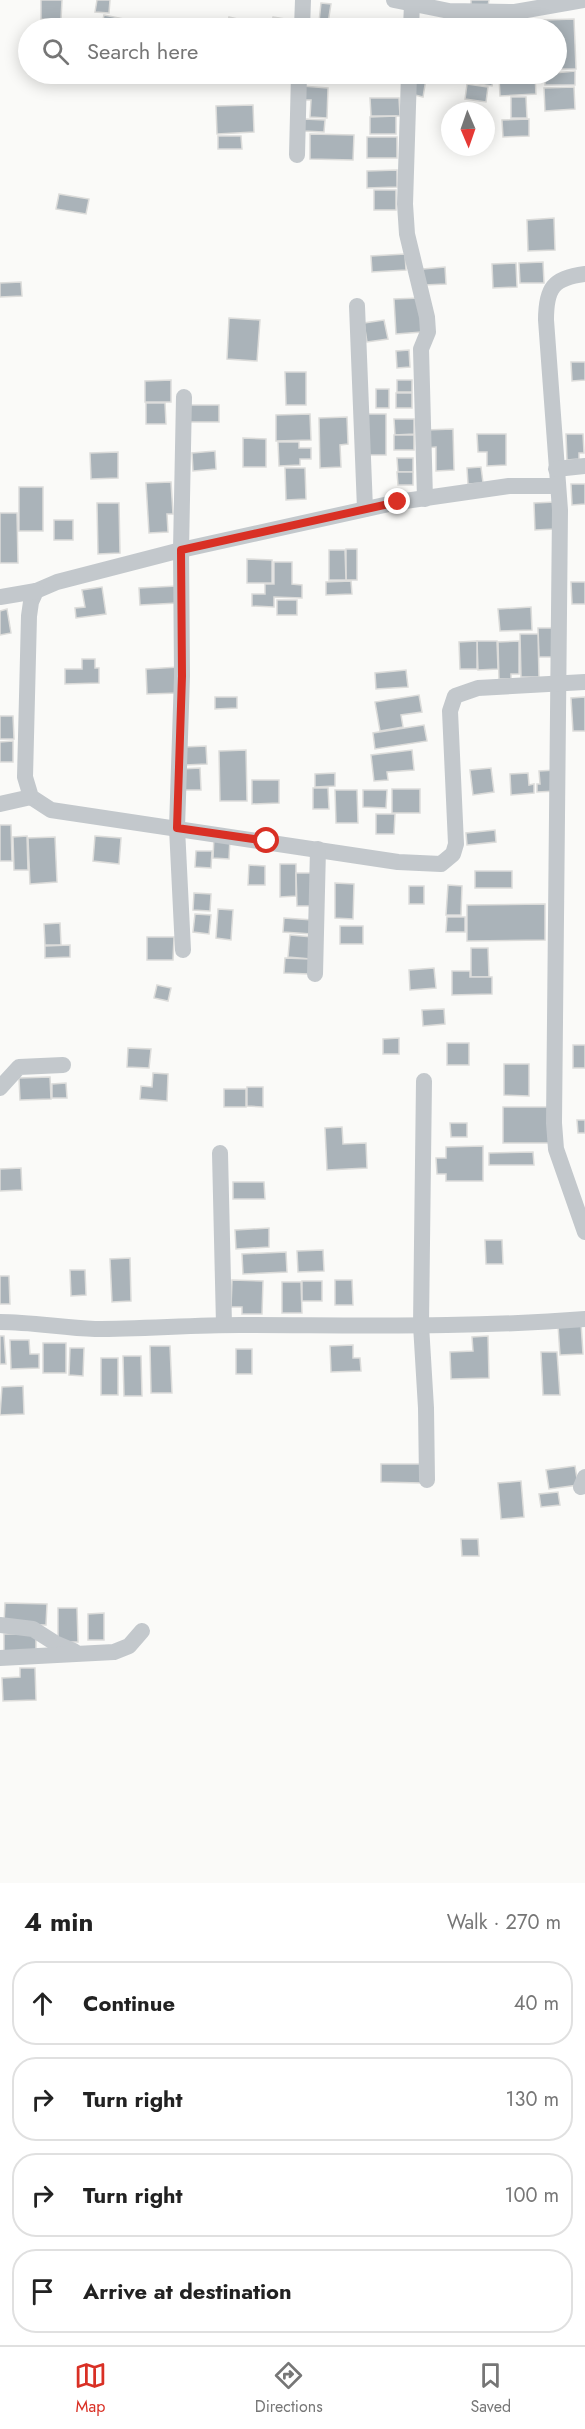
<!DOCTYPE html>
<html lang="en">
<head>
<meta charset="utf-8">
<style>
	body { margin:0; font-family:Jost,sans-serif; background:#f6f6f6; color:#222 }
	.compass { position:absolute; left:441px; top:102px; width:54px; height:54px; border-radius:50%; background:#fff; box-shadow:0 3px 15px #0003; rotate:178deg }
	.stop { position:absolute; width:18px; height:18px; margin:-14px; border:4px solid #d93025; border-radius:50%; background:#fff }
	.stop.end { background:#d93025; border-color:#fff; box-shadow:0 2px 6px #0008 }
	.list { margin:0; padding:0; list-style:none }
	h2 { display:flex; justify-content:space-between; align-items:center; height:78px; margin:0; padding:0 24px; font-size:26px }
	h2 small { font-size:20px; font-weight:400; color:#767676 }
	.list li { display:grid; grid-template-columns:39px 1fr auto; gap:18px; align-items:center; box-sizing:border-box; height:84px; margin:0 12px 12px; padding:0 12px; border:2px solid #e0e0e0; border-radius:24px }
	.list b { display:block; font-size:22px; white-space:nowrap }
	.list em { font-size:20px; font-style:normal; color:#767676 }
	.icon { flex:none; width:33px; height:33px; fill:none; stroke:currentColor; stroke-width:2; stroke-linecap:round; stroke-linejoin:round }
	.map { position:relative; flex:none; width:585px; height:1883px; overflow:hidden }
	.search { position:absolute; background:#fff; box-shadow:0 3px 15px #0003; left:18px; right:18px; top:18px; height:66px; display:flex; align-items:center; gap:15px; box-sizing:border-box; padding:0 21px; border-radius:33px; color:#767676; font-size:22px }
	.sheet { height:462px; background:#fff }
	nav { display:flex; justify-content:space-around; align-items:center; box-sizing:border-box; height:84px; border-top:2px solid #e0e0e0; background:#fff; font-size:16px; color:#767676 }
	nav a { display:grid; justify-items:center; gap:3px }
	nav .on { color:#d93025 }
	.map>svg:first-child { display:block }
	.building { fill:#aab3b9; stroke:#dcdcda; stroke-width:1.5 }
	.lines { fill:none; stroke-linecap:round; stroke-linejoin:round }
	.minor { stroke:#c3c8cc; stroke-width:16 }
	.route { stroke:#d93025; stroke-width:8 }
</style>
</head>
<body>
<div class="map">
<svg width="585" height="1883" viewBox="0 0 585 1883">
	<rect width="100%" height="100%" fill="#fafaf8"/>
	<g class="building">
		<path d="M41 0H62L61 20 41 19Z"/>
		<path d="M97 0H110L109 13 95 12Z"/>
		<path d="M471 0H489L488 6H471Z"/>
		<path d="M321 3 331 4 328 23 319 22Z"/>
		<path d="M104 15 139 22 137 28H101Z"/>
		<path d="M229 17 259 24 258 28H226Z"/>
		<path d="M273 17 298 21 296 28H271Z"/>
		<path d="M574 19 576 69H556V28H544V20Z"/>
		<path d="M466 24 481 25V28H466Z"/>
		<path d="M575 71V85H545V74Z"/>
		<path d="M308 74H331V83L307 82Z"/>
		<rect x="334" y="74" width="13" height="5"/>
		<path d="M415 74H439L438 79Z"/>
		<path d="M466 74 494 76 492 86 465 82Z"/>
		<path d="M535 75 536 94 500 96 499 77Z"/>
		<path d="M414 77 426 79 423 97 411 94Z"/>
		<path d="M467 84 488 87 486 102 465 99Z"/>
		<path d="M302 86 328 88 327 118 310 117 311 100H301Z"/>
		<path d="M574 87 575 109 545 111 544 88Z"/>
		<path d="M511 97H526L527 118H511Z"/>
		<path d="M370 98H399L400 116H371Z"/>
		<path d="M253 105 254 132 217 134 216 106Z"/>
		<path d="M396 116V134H370V117Z"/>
		<path d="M304 119 325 120 324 132 303 131Z"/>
		<path d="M529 119V136L503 137 502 120Z"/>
		<path d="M310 134 354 135 353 160 310 159Z"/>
		<path d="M218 136H241L242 149H218Z"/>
		<rect x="367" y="137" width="30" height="21"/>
		<path d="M397 170V187L367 188V171Z"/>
		<rect x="374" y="190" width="22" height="20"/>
		<path d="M59 194 89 199 86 214 56 209Z"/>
		<path d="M554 218 555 250 528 251 527 220Z"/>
		<path d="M405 254 406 270 372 272 371 256Z"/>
		<path d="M543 262 544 283H520L519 263Z"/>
		<path d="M516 263 517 287 493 288 492 264Z"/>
		<path d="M445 267 446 284 424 285 423 269Z"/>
		<path d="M21 282 22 296 0 297V283Z"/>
		<path d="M420 298 422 332 396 334 394 299Z"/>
		<path d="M229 318 260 320 257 361 227 359Z"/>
		<path d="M384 320 388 339 367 342 364 323Z"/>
		<path d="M409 350 410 367 397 368 396 351Z"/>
		<path d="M571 362H585V380L572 381Z"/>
		<path d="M285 372H306V405H286Z"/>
		<path d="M171 380V402H145V381Z"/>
		<rect x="397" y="380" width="15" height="12"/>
		<rect x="376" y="389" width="13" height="19"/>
		<rect x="396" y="393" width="16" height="15"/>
		<path d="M146 403H165L166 424H146Z"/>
		<rect x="186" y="405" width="33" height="17"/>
		<path d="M310 414 311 440 276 441V415Z"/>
		<path d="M365 414H386V455H364Z"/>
		<path d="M347 417 348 444 340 445 341 467 320 468 319 418Z"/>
		<path d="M394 419H414V434L395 435Z"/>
		<path d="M453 429 454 470 436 471V447L425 448V430Z"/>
		<path d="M477 434H506V465L487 466V452H478Z"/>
		<path d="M566 434H583L584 453H579V459L567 460Z"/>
		<rect x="394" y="435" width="20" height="15"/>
		<path d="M243 438 266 439V467H243Z"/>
		<path d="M278 442H299V448H311V459H300V465L279 466Z"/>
		<path d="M215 451 216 469 193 471 192 453Z"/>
		<path d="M118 452V478L91 479 90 453Z"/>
		<path d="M397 458H413V472H398Z"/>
		<path d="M481 467 483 483 468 484 467 468Z"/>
		<path d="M285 468H305L306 499 286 500Z"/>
		<path d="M397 472H413V485H398Z"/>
		<path d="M171 482 173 514H167L168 532 149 533 146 483Z"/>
		<path d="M571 484H585V504L572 505Z"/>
		<rect x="19" y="487" width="24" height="44"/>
		<path d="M555 502 556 529 535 530 534 503Z"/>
		<path d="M97 503H119L120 553 98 554Z"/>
		<path d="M0 513H17L18 563H0Z"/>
		<rect x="54" y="520" width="19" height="20"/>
		<rect x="346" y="549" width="11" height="31"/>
		<path d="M329 550H345L346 580H329Z"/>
		<path d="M247 559 272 560V583H247Z"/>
		<path d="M274 562H292V584L302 585V598L274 597V607L252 606V594H265V584H274Z"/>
		<path d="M351 581 352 594 326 595V582Z"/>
		<path d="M571 582H585V604H572Z"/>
		<path d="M177 586 178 603 140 605 139 588Z"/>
		<path d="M102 587 106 614 76 618 75 608 85 607 82 590Z"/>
		<rect x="277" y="600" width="20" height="15"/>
		<path d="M531 607 532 630 500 631 498 609Z"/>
		<path d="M7 609 11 633 0 635V611Z"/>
		<path d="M538 628H553L554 657H539Z"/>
		<path d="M520 634H538L539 677H521Z"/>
		<path d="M477 641H497L498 669 478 670Z"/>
		<path d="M477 641V669H460L459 642Z"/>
		<path d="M519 641V674H511V679H499L498 642Z"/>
		<path d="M82 659H95V668H99V683L65 684V669H82Z"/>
		<path d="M179 667 180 693 147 694 146 669Z"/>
		<path d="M406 670 408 687 376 689 375 673Z"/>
		<path d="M419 695 422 712 401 715 403 727 380 731 375 702Z"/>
		<path d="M215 697H237V708L215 709Z"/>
		<path d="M585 697V731H573L571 698Z"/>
		<path d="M0 716H13L14 739H0Z"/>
		<path d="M424 725 427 741 375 749 373 733Z"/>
		<path d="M13 741V762H0V742Z"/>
		<path d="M206 746 207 764 185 765 184 747Z"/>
		<path d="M246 750 247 801H220L219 751Z"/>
		<path d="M412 750 414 770 387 772 388 780 374 781 371 755Z"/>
		<path d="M200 768 201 790H181L180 769Z"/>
		<path d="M491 768 494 792 473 795 470 770Z"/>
		<path d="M556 770 557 791 537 792V784H540L539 771Z"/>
		<path d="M335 773V786L315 787V774Z"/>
		<path d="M528 773 529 785 534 784V793L511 795 510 774Z"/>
		<path d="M252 780H279V803L252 804Z"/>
		<path d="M313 788H328L329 809H313Z"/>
		<rect x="392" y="789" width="28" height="24"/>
		<path d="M335 790H357L358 823H336Z"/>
		<path d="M363 790H387L386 808 363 807Z"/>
		<path d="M376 814H395L394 834H376Z"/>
		<path d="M0 825H11L12 861H0Z"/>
		<path d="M495 830 496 842 467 845 466 833Z"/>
		<path d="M27 836 28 870H14L13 837Z"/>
		<path d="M95 836 121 838 119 864 93 861Z"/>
		<path d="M55 837 57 882 30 884 28 838Z"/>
		<path d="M214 837 230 838 229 859 213 858Z"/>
		<path d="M196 851H212L211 868 195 867Z"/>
		<path d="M280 864H296V896L280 897Z"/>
		<path d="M249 865 265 866V885H248Z"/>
		<rect x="475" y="871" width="37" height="17"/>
		<path d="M296 873H313L314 906H297Z"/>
		<path d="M335 883 354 884 353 919 335 918Z"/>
		<path d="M448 885 462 886 461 915H446Z"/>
		<rect x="409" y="886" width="15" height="18"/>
		<path d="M194 893 211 894 210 911 193 910Z"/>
		<path d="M545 904V940L467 941V905Z"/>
		<path d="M218 909 233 910 231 940 216 938Z"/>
		<path d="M195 914 211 915 209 934 193 932Z"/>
		<path d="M447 917H465V932H446Z"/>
		<path d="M284 918 313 920 312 934 283 932Z"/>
		<path d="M60 923 61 945H45L44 924Z"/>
		<rect x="340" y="926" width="23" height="18"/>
		<path d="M290 935 313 937 311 959 288 957Z"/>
		<path d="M147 937H174L173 960H147Z"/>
		<path d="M70 945V957L45 958V946Z"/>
		<path d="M471 948H488L489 977H471Z"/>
		<path d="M285 958 310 959 309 974 284 973Z"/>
		<path d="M434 968 436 988 410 990 409 970Z"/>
		<path d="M452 971H470V977H492V994L452 995Z"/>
		<path d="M157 985 171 988 168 1001 154 998Z"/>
		<path d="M444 1009 445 1024 423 1026 422 1010Z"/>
		<path d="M399 1038V1054H383V1039Z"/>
		<rect x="447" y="1043" width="22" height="22"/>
		<rect x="573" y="1045" width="12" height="23"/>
		<path d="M128 1048 151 1049 149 1068 127 1067Z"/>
		<path d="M504 1064H529V1096L504 1095Z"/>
		<path d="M153 1073 168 1074 167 1101 140 1099 141 1086 152 1087Z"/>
		<path d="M50 1077 51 1099 20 1100 19 1078Z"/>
		<path d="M66 1083 67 1098H52V1084Z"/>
		<path d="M247 1087H263V1107L247 1106Z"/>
		<rect x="224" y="1089" width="22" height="18"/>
		<rect x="503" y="1107" width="48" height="36"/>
		<path d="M577 1120H585V1133H578Z"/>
		<path d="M450 1123H467V1137H451Z"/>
		<path d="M342 1127 343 1144 366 1143 367 1168 327 1170 325 1128Z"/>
		<path d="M483 1146V1181H446V1174H437L436 1158H446V1147Z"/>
		<path d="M533 1152 534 1165H489V1153Z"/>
		<path d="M21 1168 22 1190 0 1191V1169Z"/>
		<path d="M233 1182H264L265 1199H233Z"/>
		<path d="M269 1228V1247L236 1249 235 1230Z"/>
		<path d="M485 1240H502L503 1264H486Z"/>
		<path d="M323 1250 324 1271 298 1272 297 1251Z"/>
		<path d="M286 1252 287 1272 243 1274 242 1254Z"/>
		<path d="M130 1258 131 1301 112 1302 110 1259Z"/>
		<path d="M70 1270H85L86 1295 71 1296Z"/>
		<path d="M0 1276H9L10 1304H0Z"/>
		<path d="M232 1280 263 1281 262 1314H242V1307H231Z"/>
		<path d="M335 1280H352L353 1305H335Z"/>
		<rect x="302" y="1281" width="20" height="20"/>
		<path d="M282 1282H301L302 1313H282Z"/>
		<path d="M581 1323 583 1354 560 1355 558 1325Z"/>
		<path d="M0 1336H4L6 1364H0Z"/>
		<path d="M488 1336 489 1378 451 1379 450 1352 473 1351 472 1337Z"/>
		<path d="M10 1340H29L30 1354H39V1368L11 1369Z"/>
		<rect x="43" y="1343" width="23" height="30"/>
		<path d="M353 1345V1358H360L361 1371 331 1372 330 1346Z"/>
		<path d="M150 1346H170L172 1393H151Z"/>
		<path d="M70 1348H84L83 1376 69 1375Z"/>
		<rect x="236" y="1349" width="16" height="25"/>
		<path d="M541 1352H557L560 1395H543Z"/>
		<path d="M123 1356H141L142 1396H124Z"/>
		<rect x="101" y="1358" width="17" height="37"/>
		<path d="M23 1386 24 1414 0 1415 2 1387Z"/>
		<path d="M381 1464H422V1483L381 1482Z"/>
		<path d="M575 1466 578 1485 549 1489 546 1470Z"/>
		<path d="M521 1481 524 1517 501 1519 498 1483Z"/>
		<path d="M558 1492 560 1505 541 1507 539 1494Z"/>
		<path d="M461 1539H478L479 1556H462Z"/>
		<path d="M5 1603 47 1604 46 1625 4 1624Z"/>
		<path d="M58 1608H77L78 1642H58Z"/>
		<path d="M104 1613V1640H88V1614Z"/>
		<rect x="4" y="1634" width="32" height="17"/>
		<path d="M20 1668H35L36 1700 3 1701 2 1678 20 1677Z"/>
	</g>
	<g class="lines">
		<g class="minor">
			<path d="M394 0 449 11 515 12 583 0"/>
			<path d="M302 28 303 0"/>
			<path d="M411 28 412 4"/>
			<path d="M409 74 405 204 407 234 427 317 428 332 421 349 425 499"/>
			<path d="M297 155 299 74"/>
			<path d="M585 274C553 278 546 288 546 320L560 510 554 1123 556 1149 585 1232"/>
			<path d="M357 306 365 509"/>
			<path d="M556 469 585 466"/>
			<path d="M557 486H509L398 502 181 550 57 582 36 591 31 602 29 616 25 777 31 797 51 810 398 862 441 864 453 854 456 844 450 711 455 696 478 688 585 682"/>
			<path d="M0 597 36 591"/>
			<path d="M0 804 31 797"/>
			<path d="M183 950 177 828 182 676 181 550 184 397"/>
			<path d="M315 974 318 849"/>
			<path d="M424 1081 421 1325 426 1408 427 1480"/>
			<path d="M0 1088 19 1067 63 1065"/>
			<path d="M220 1153 224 1325"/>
			<path d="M0 1322C32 1322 63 1328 95 1329 143 1329 192 1325 240 1325 355 1325 470 1328 585 1319"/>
			<path d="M581 1487 585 1477"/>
			<path d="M0 1625 33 1629 55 1643 74 1651"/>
			<path d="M0 1658 114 1652 129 1646 142 1631"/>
		</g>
	</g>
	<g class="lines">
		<path class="route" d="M267 841 177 828 182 676 181 550 398 502"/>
	</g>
</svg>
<svg class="compass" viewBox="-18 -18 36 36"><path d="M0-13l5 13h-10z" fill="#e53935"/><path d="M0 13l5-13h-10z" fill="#767676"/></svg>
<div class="stop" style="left:267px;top:841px"></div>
<div class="stop end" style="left:398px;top:502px"></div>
<div class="search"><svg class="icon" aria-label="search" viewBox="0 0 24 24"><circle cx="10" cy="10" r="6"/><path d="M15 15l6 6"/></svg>Search here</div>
</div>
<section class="sheet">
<h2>4 min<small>Walk · 270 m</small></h2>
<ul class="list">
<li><svg class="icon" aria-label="ahead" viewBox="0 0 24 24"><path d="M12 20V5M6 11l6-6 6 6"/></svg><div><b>Continue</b></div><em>40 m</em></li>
<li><svg class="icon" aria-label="right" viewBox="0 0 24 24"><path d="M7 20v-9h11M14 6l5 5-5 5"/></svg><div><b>Turn right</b></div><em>130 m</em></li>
<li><svg class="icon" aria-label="right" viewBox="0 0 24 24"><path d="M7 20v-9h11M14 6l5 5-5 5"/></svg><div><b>Turn right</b></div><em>100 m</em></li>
<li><svg class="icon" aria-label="arrive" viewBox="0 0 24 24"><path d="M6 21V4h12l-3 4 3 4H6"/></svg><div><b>Arrive at destination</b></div></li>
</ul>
</section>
<nav>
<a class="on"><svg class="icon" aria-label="map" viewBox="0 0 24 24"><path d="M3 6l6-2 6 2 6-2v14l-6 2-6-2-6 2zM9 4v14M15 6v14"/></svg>Map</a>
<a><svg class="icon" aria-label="directions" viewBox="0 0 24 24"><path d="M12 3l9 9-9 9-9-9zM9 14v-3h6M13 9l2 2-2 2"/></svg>Directions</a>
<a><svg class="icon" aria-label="saved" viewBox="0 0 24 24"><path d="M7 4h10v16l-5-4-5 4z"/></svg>Saved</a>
</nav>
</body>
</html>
